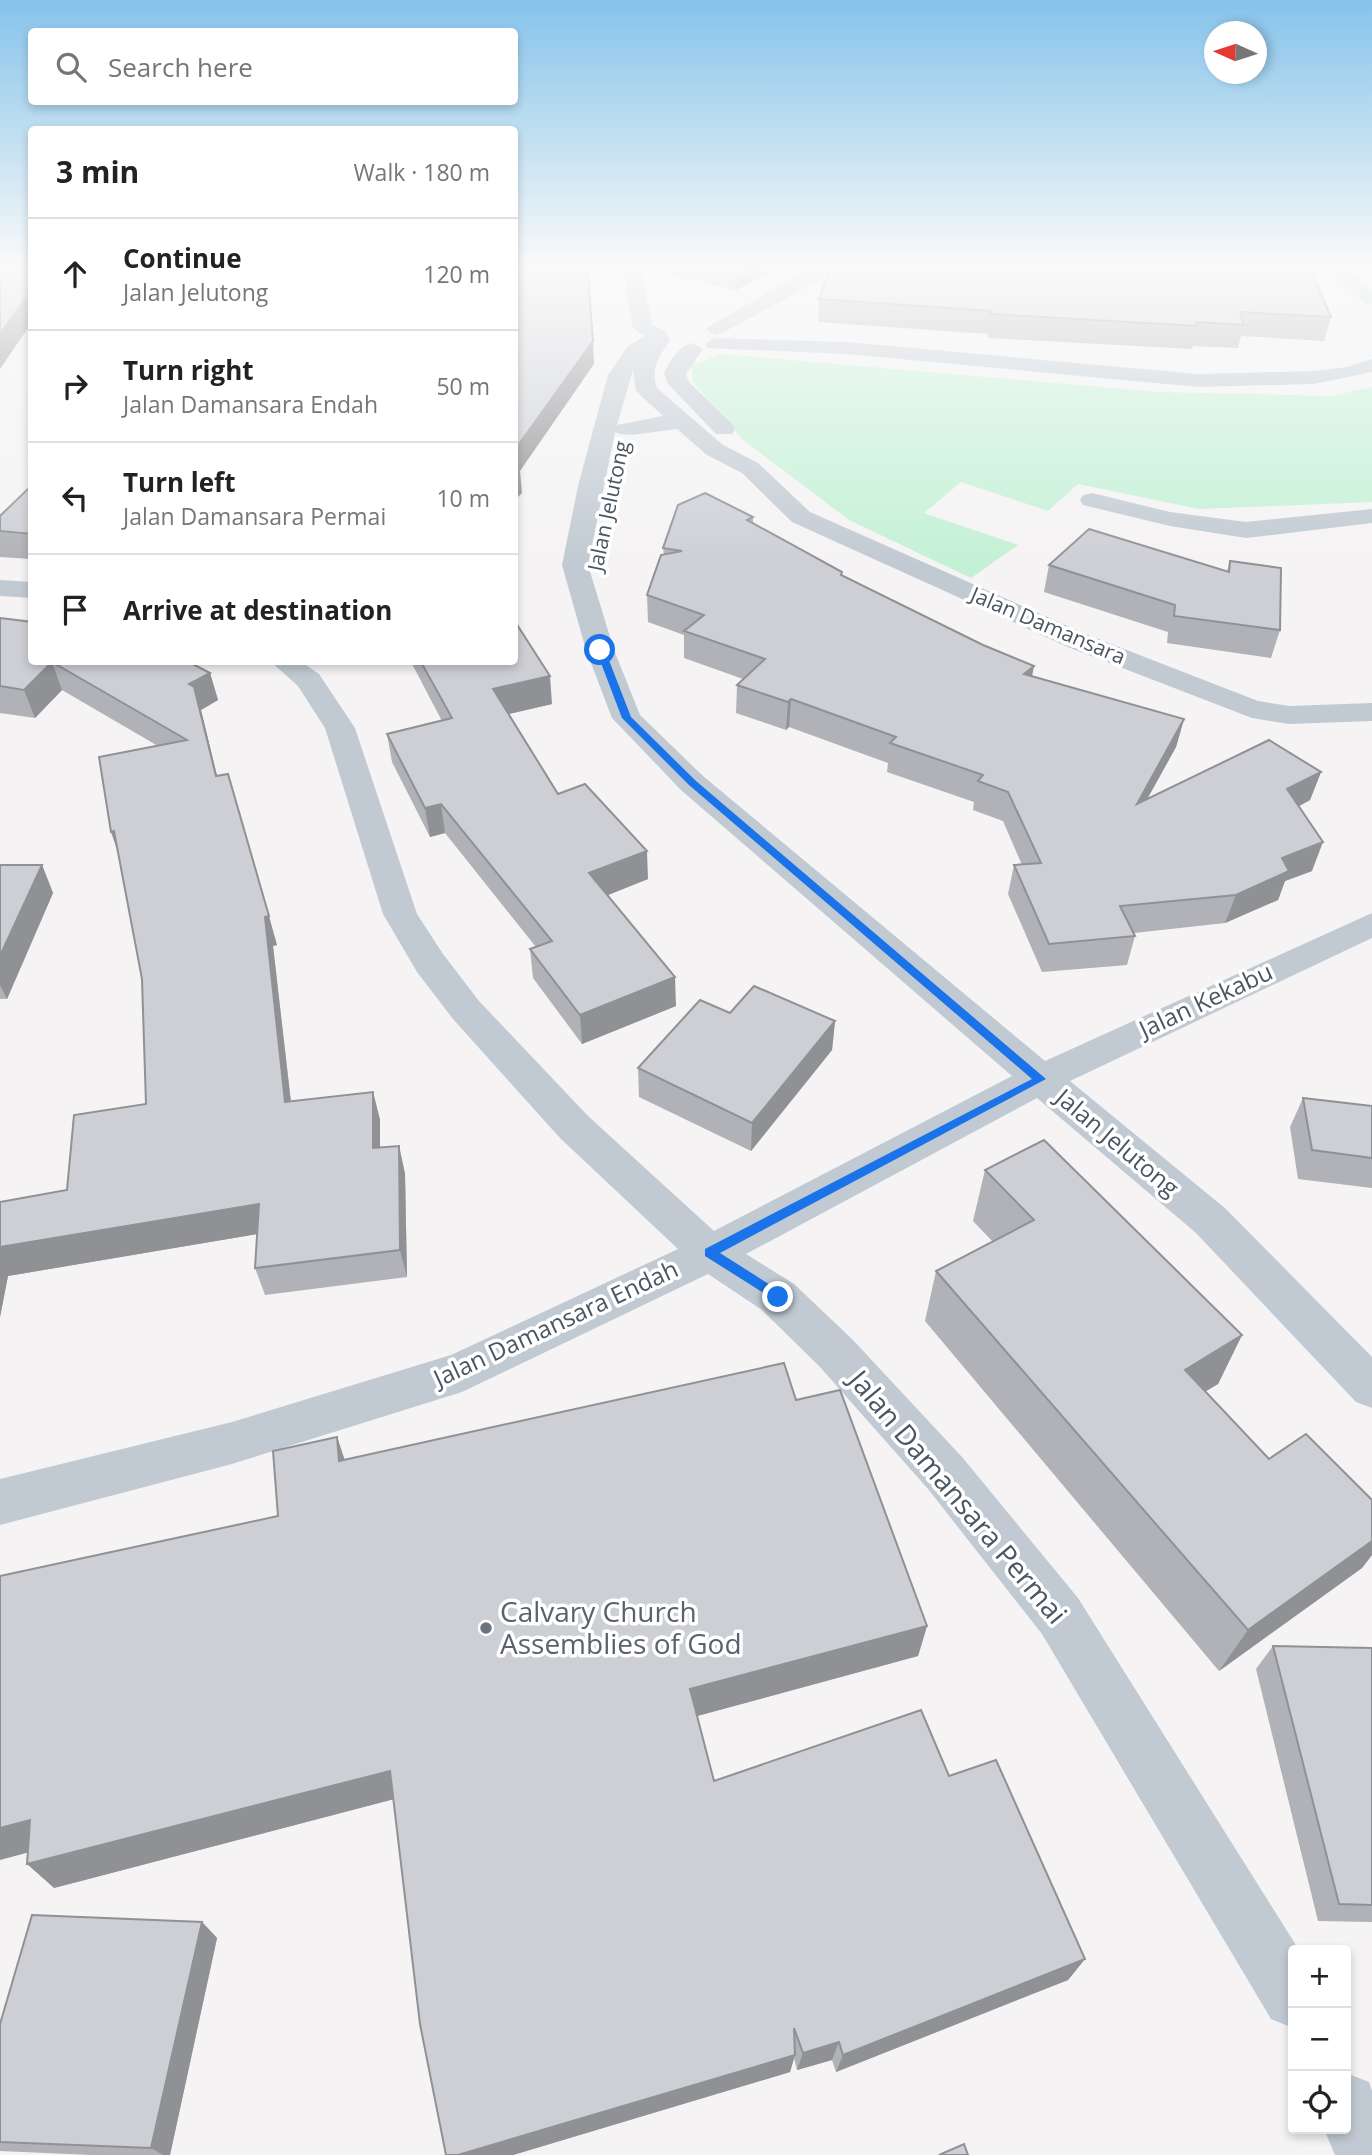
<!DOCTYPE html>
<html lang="en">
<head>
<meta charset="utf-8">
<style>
	body { margin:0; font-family:"Open Sans",sans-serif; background:#f2f2f2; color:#222 }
	.controls { position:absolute; right:21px; bottom:21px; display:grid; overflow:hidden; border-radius:7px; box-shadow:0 4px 10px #0003 }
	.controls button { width:63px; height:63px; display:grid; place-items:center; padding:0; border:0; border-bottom:2px solid #e0e0e0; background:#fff; color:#222; font:35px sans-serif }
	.compass { position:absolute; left:1204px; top:21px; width:63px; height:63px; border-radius:50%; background:#fff; box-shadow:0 4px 10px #0003; rotate:273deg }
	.stop { position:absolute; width:21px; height:21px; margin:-16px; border:5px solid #1a73e8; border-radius:50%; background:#fff }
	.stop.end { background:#1a73e8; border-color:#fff; box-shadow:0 2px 7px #0008 }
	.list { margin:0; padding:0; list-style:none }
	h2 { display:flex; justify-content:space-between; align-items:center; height:91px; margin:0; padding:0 28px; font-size:30px }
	h2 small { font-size:23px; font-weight:400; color:#767676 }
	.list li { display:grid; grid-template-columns:46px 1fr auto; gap:21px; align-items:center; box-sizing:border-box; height:112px; padding:0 28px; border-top:2px solid #e0e0e0 }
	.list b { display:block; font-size:26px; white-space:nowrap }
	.list p { margin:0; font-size:23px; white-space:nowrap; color:#767676 }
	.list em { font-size:23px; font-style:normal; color:#767676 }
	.icon { flex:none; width:38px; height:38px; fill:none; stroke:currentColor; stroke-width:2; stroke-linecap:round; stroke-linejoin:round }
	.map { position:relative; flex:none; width:1372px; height:2155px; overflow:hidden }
	.search { position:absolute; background:#fff; box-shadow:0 4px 10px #0003; left:28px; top:28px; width:490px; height:77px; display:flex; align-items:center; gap:18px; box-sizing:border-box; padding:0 24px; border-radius:7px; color:#767676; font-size:26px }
	.panel { position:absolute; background:#fff; box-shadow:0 4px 10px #0003; left:28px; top:126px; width:490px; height:539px; border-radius:7px }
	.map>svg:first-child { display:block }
	.green { fill:#c3f1d5 }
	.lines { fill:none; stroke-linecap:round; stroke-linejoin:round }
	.minor { fill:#c1cad2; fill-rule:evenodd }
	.wall { fill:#b0b2b7 }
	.shaded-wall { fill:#909195 }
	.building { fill:#cdcfd5; stroke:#909195; stroke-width:2 }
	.route { fill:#1a73e8 }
	.worship-dot { fill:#6b7280; stroke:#fff; stroke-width:2.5 }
	.labels { text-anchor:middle; stroke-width:7; stroke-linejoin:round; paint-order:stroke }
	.far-street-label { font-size:21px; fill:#4a5661; stroke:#fff }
	.street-label { font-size:24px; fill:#4a5661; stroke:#fff }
	.near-street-label { font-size:28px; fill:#4a5661; stroke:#fff }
	.near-worship-label { font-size:28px; fill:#5b616d; stroke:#fff; text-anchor:start }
</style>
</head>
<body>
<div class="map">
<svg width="1372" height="2155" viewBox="0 0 1372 2155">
	<rect width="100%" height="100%" fill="#f5f3f3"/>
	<path class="green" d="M721 354 1159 392 1332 396 1372 387V502L1199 509 1078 484 1048 511 961 482 924 513 1018 545 971 578 849 520 742 439 693 382 691 366Z"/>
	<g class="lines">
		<g class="minor">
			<path d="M622 263H640L652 325 665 331 670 341C659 356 650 369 657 388L723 445 758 463 810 512 1088 635 1258 701 1289 706 1372 703V721L1289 724 1252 718 1068 647 792 522 742 473 707 455 677 429C662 430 625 439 615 432L588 565 614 650 640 715 703 776 1045 1061 1372 913V938L1070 1081 1226 1209 1372 1357V1408L1356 1402 1196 1233 1037 1098 746 1254 794 1284 852 1339 962 1457 1078 1598 1299 1950H1293V2028L1271 2019 1042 1634 928 1489 820 1367 762 1310 708 1274 462 1392 232 1464 0 1525V1479L232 1422 451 1355 678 1249 560 1138 453 1019 417 972 383 914 325 728 298 686 271 662H302L319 674 355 728 417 914 443 954 479 1001 588 1116 714 1231 1012 1076 681 790 612 718 586 650 562 565 578 486 608 375 627 347 644 336 633 328ZM633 370 636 391 663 416 617 425Z"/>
			<path d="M818 263H839L812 285 722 333 715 335 705 329Z"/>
			<path d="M1316 263 1343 264 1372 289V305L1365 303Z"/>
			<path d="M715 338 847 342 1198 374 1314 371 1347 367 1372 359V372L1314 384 1198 387 847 354 708 348 705 344Z"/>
			<path d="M693 343 703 349 686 374 689 382 732 424 735 429 732 434H716L668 384 664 374C669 361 679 346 693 343Z"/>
			<path d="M1092 493 1170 512 1246 522 1372 509V523L1246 538 1170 526 1083 505 1080 500 1083 495Z"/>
			<path d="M0 580 32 582V598L0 596Z"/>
			<path d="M1346 2073 1369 2082 1372 2091V2155H1335L1324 2129H1346Z"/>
		</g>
	</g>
	<g class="wall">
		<path d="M642 263H786L736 290 643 267Z"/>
		<path d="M832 263 1331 317 1324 341 1241 336 1238 348 1193 346 1192 349 988 338V334L818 322 819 299Z"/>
		<path d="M32 485V559L0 557V516Z"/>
		<path d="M753 517V523L842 572V575L1032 676 1184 719 1176 747 1147 799 1321 772 1310 800 1298 807 1312 871 1285 881 1278 900 1225 923 1134 933 1135 936 1127 965 1042 972 1008 894 1014 865H1022L1003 821 973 810 974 802 887 772 888 763 789 727 786 730 736 713 737 685 743 679 684 658V635L648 622 647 595 664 555 663 548Z"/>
		<path d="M1230 561 1280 630 1271 658 1167 643 1168 632 1044 592 1049 565 1227 571Z"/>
		<path d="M0 618 189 662 210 673 218 700 201 710 217 776 277 945 273 946 291 1101 373 1092 380 1120V1148L399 1146 405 1174 407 1277 265 1295 255 1268 257 1234 8 1276 0 1317V1202L67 1190 146 1104 142 979 119 855 158 746 62 690 35 718 0 713Z"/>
		<path d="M411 662H514L552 704 508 714 558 794 648 879 607 895 676 1006 582 1044 533 978 530 949 536 947 445 833 430 837 392 762 387 734 442 721Z"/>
		<path d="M0 865H42L53 893 7 999H0Z"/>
		<path d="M835 1021 832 1050 751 1151 639 1097 638 1068Z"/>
		<path d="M1303 1098 1372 1106V1188L1298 1179 1290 1127Z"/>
		<path d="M985 1170 1242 1335 1218 1384 1205 1391 1269 1459 1372 1500V1555L1362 1568 1219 1671 925 1321 936 1271 993 1242 973 1221Z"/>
		<path d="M796 1400 927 1626 918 1656 697 1716 714 1781 949 1776 1085 1959 1068 1980 836 2072 832 2060 797 2070 794 2058 790 2072 513 2155H446L394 1799 54 1888 278 1516 337 1437 345 1460Z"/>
		<path d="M1273 1646 1372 1648V1922L1318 1921 1256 1669Z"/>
		<path d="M202 1922 217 1938 170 2155H91L0 2151V2024Z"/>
	</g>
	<g class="shaded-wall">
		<path d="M746 263H786L736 290 737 268Z"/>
		<path d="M32 289V322L0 369V334Z"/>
		<path d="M593 341 594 364 520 471 522 493 514 501V451Z"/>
		<path d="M52 662 62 690 35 718 24 690Z"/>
		<path d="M1034 666 1029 693 1024 674Z"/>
		<path d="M210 673 218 700 201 710 224 805 189 684Z"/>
		<path d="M550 676 552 704 496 717 493 689Z"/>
		<path d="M791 699 789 727 786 730 788 702Z"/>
		<path d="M1184 719 1176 747 1129 832 1137 804Z"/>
		<path d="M1321 772 1310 800 1276 818 1287 789Z"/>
		<path d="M441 804 445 833 430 837 425 808Z"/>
		<path d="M114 831 121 861 111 832Z"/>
		<path d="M1323 842 1312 871 1285 881 1278 900 1225 923 1236 895 1282 858Z"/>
		<path d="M647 851 648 879 591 902 589 873Z"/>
		<path d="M42 865 53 893 7 999 0 985V956Z"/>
		<path d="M269 916 277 945 273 946 294 1130 285 1102 265 917Z"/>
		<path d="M675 977 676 1006 582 1044 580 1015Z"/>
		<path d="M835 1021 832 1050 751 1151 752 1123Z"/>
		<path d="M373 1092 380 1120V1177L373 1148Z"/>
		<path d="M399 1146 405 1174 407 1277 400 1250Z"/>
		<path d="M259 1204 269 1232 8 1276 0 1317V1247Z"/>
		<path d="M1242 1335 1218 1384 1163 1417 1185 1370Z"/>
		<path d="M337 1437 348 1471 339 1461Z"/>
		<path d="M1372 1541V1555L1362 1568 1219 1671 1248 1630Z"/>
		<path d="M927 1626 918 1656 690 1718V1689Z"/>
		<path d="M390 1771 402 1797 54 1888 27 1864Z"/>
		<path d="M30 1820 56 1845 0 1860V1828Z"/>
		<path d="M202 1922 217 1938 170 2155H163L151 2148Z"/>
		<path d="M1085 1959 1068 1980 836 2072 843 2055Z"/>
		<path d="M839 2042 832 2060 797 2070 803 2053Z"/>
		<path d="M795 2055 790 2072 513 2155H458Z"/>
	</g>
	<g class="building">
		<path d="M0 263H32V289L0 334Z"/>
		<path d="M514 263H587L593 341 514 451Z"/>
		<path d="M717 263H746L737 268Z"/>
		<path d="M832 263H1308L1331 317 1240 312 1244 325 1196 322 1197 326 991 314V311L819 299Z"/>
		<path d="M514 466 520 467 514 473Z"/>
		<path d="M32 485V534L0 531V516Z"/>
		<path d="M705 493 753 517 747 520 842 572 841 575 983 645 1034 666 1024 674 1184 719 1137 804 1269 740 1321 772 1287 789 1323 842 1282 858 1289 871 1236 895 1120 906 1135 936 1049 944 1014 865 1041 863 1008 792 978 781 983 775 890 743 896 737 791 699 788 702 737 685 765 659 684 631 704 615 647 595 661 555 682 551 663 548 678 505Z"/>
		<path d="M1089 529 1229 572 1230 561 1281 568 1280 630 1174 616 1175 605 1049 565Z"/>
		<path d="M0 618 32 622V662H189L210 673 189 684 194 687 216 776 228 774 269 916 265 917 285 1102 373 1092V1148L399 1146 400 1250 255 1268 259 1204 0 1247V1202L67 1190 74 1115 146 1104 142 979 114 831 111 832 99 757 187 740 52 662 24 690 0 686Z"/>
		<path d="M514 620 550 676 493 689 558 794 585 784 647 851 589 873 675 977 580 1015 530 949 552 941 441 804 425 808 387 734 452 718 421 662H514Z"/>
		<path d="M0 865H42L0 956Z"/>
		<path d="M754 986 835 1021 752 1123 638 1068 700 1000 730 1013Z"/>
		<path d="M1303 1098 1372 1106V1158L1312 1150Z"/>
		<path d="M1044 1140 1242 1335 1185 1370 1269 1459 1306 1434 1372 1500V1541L1248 1630 936 1271 1034 1220 985 1170Z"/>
		<path d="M784 1363 796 1400 840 1390 927 1626 690 1689 714 1781 921 1710 949 1776 996 1760 1085 1959 843 2055 839 2042 803 2053 794 2028 795 2055 458 2155H446L420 2024 390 1771 27 1864 30 1820 0 1828V1576L278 1516 273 1451 337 1437 339 1461Z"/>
		<path d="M1273 1646 1372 1648V1905L1339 1904Z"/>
		<path d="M32 1915 202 1922 151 2148 0 2142V2024Z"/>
		<path d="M964 2144 968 2155H939Z"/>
	</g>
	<linearGradient id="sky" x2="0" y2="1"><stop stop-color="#85c3ea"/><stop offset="0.47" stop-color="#fafafa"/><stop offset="1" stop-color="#fafafa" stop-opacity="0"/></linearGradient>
	<rect width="1372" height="565" fill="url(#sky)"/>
	<path class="route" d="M600 647 605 650 631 717 696 781 1046 1079 720 1253 783 1293V1301L778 1302 705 1256V1249L1032 1079 689 785 622 718 596 650Z"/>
	<circle class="worship-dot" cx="486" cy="1628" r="7"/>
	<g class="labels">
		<g class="far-street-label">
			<text transform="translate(609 506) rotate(-78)" y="7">Jalan Jelutong</text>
			<text transform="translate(1048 626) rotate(23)" y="7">Jalan Damansara</text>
		</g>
		<g class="street-label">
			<text transform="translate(1206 1001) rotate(-25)" y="8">Jalan Kekabu</text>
			<text transform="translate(1117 1143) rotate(40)" y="8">Jalan Jelutong</text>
			<text transform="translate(556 1324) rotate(-25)" y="8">Jalan Damansara Endah</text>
		</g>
		<g class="near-street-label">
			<text transform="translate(958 1497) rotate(50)" y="10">Jalan Damansara Permai</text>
		</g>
		<g class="near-worship-label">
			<text x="500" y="1622">Calvary Church<tspan x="500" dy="32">Assemblies of God</tspan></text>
		</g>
	</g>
</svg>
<div class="controls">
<button>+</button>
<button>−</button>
<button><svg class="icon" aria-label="locate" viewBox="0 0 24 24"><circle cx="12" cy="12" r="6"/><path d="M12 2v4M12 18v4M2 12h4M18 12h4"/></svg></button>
</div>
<svg class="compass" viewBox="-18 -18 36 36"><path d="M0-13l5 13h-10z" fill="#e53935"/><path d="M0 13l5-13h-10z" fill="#767676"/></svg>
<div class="stop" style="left:600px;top:650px"></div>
<div class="stop end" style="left:778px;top:1297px"></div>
<div class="search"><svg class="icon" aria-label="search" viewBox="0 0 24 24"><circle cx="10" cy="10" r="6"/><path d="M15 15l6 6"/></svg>Search here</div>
<section class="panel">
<h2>3 min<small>Walk · 180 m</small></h2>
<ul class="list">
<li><svg class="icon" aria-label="ahead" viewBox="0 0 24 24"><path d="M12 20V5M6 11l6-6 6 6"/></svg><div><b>Continue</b><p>Jalan Jelutong</p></div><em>120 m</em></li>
<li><svg class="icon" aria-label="right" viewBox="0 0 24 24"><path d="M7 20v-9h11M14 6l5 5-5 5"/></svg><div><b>Turn right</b><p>Jalan Damansara Endah</p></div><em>50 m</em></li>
<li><svg class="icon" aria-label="left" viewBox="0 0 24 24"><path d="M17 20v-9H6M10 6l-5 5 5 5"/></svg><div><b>Turn left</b><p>Jalan Damansara Permai</p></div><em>10 m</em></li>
<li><svg class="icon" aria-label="arrive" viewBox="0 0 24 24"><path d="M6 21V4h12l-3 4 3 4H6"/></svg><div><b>Arrive at destination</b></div></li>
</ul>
</section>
</div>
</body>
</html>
